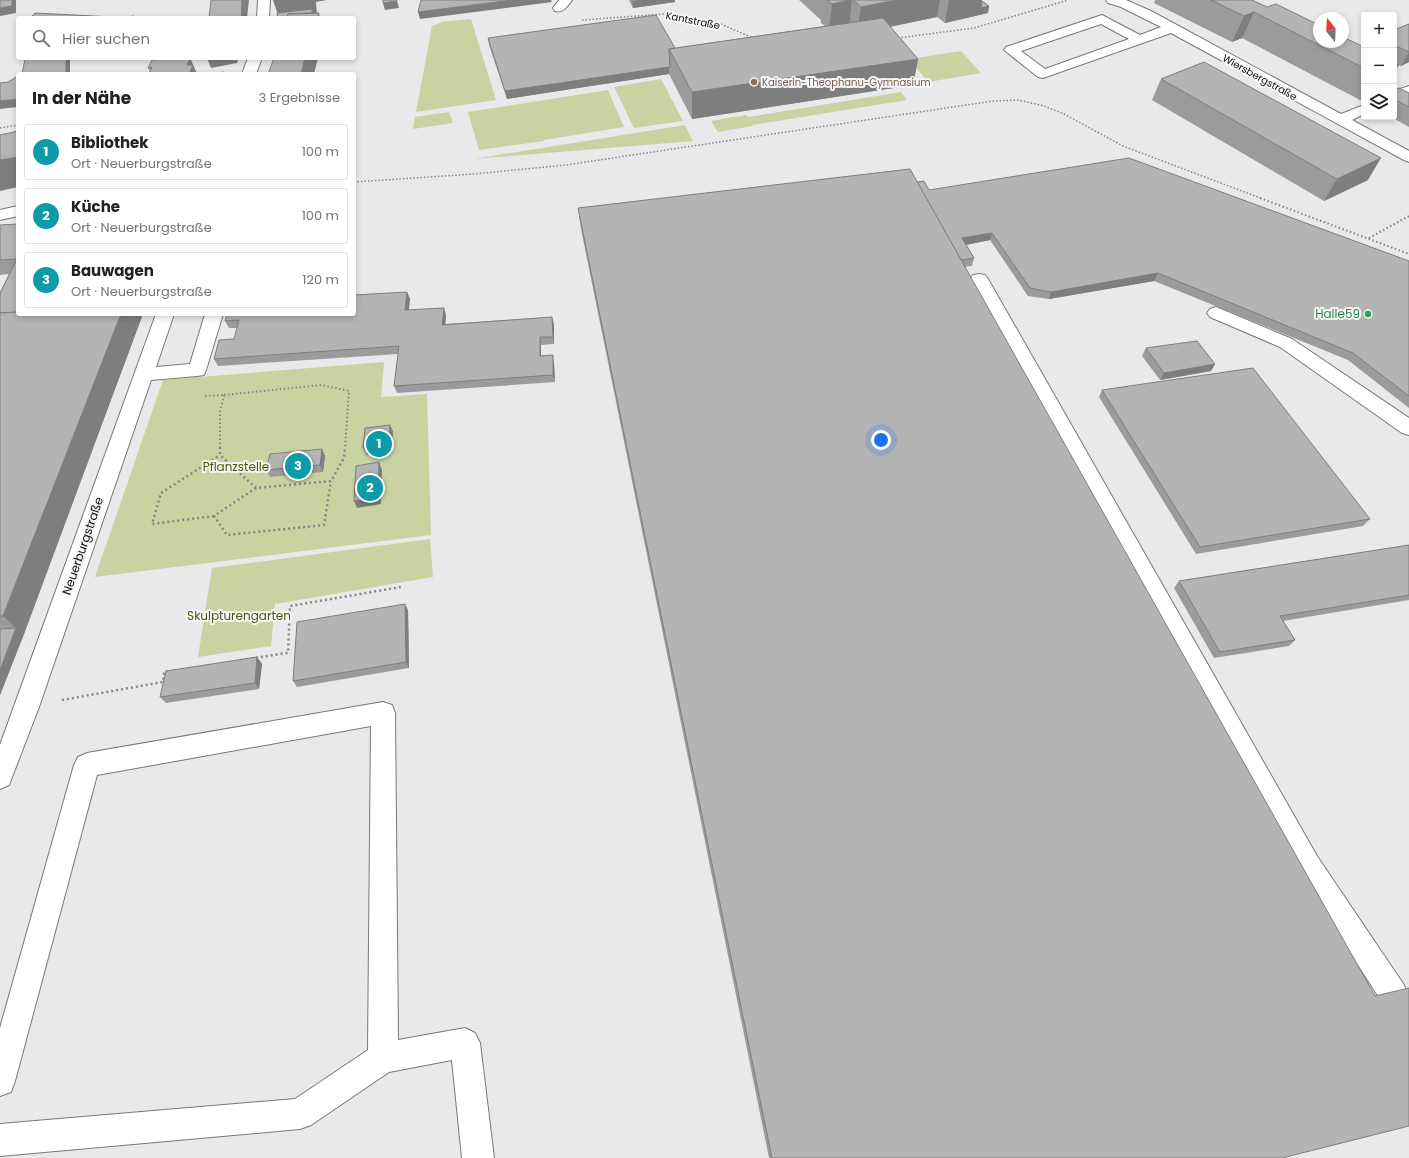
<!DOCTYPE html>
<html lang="de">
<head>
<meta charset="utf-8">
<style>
	body { margin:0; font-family:Poppins,sans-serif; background:#f6f6f6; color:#202124 }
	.controls { position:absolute; right:12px; top:12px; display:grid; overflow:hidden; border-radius:4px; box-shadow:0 2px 6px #0003 }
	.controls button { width:36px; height:36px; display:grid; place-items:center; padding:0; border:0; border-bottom:1px solid #e0e0e0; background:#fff; color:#202124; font:20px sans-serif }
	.compass { position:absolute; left:1313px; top:12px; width:36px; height:36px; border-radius:50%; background:#fff; box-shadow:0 2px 6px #0003; rotate:342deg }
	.you { position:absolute; left:881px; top:440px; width:14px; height:14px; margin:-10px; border:3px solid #fff; border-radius:50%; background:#1a73e8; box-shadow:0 0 0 6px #1a73e833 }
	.badge { display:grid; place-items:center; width:26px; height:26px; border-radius:50%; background:#d93025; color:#fff; font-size:13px; font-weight:700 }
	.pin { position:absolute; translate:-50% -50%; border:2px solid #fff; box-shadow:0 1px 4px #0006 }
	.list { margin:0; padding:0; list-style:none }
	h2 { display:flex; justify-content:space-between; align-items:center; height:52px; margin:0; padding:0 16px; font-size:17px }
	h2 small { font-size:13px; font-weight:400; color:#757577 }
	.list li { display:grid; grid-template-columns:26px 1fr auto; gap:12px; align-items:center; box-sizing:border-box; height:56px; margin:0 8px 8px; padding:0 8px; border:1px solid #e0e0e0; border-radius:4px }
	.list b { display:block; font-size:15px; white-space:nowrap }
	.list p { margin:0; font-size:13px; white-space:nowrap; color:#757577 }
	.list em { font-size:13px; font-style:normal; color:#757577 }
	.icon { flex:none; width:22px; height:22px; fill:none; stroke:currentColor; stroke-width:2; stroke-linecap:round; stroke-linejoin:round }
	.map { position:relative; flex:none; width:1409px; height:1158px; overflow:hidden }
	.search { position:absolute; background:#fff; box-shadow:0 2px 6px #0003; left:16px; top:16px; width:340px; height:44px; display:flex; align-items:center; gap:10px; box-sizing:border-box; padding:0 14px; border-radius:4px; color:#757577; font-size:15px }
	.panel { position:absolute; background:#fff; box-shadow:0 2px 6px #0003; left:16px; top:72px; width:340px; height:244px; border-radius:4px }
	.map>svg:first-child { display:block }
	.green { fill:#c9d3a1 }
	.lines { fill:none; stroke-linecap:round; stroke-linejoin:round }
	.minor-casing { stroke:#77787a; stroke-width:2 }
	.path-far2 { stroke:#848586; stroke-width:1.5; stroke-dasharray:1.5 2; stroke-linecap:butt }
	.path-far1 { stroke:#848586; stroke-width:2; stroke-dasharray:1.5 2.5; stroke-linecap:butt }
	.path { stroke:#848586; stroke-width:2.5; stroke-dasharray:2 3; stroke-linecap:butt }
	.minor { fill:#fff; fill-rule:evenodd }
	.wall { fill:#9b9b9c }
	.shaded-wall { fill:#7e7e7f }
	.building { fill:#b4b4b5; stroke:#7e7e7f }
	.education-dot { fill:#8d6e63; stroke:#f5f6f8; stroke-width:1.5 }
	.leisure-dot { fill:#2e9e5b; stroke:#f5f6f8; stroke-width:1.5 }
	.labels { text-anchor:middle; stroke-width:4; stroke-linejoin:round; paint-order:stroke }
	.far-street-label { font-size:10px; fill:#111212; stroke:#f5f6f8 }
	.far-education-label { font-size:10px; fill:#785e54; stroke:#f5f6f8; text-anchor:start }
	.leisure-label { font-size:12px; fill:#27864d; stroke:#f5f6f8; text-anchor:end }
	.park-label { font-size:12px; fill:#4d5706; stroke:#f5f6f8 }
	.street-label { font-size:12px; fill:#111212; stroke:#f5f6f8 }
</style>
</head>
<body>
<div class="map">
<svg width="1409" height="1158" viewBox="0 0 1409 1158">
	<rect width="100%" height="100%" fill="#e8e9eb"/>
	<g class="green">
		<path d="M471 19 496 100 416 112 432 26 442 22Z"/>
		<path d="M961 51 981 73 928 82 909 59Z"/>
		<path d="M661 79 683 121 634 128 614 87Z"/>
		<path d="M608 90 624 127 544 140V141L479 150 468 112Z"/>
		<path d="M901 92 907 100 752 125 753 126 718 132 711 121 746 115 748 117Z"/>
		<path d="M449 112 453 123 413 129 415 117Z"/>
		<path d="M685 125 693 141 473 159Z"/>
		<path d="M384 362 381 397 427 394 431 535 95 577 163 380Z"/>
		<path d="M430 539 433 577 275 604 271 646 198 657 212 568Z"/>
	</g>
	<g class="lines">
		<defs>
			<g id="minor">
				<path d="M258 0H270L269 18H257Z"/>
				<path d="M559 0H572C567 7 563 13 555 11L553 8Z"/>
				<path d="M1106 0H1126L1151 11 1341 114 1364 105V114L1352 120 1409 151V162L1404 160 1171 33 1043 78 1038 77 1004 50 1006 47 1102 15 1140 35 1161 27 1121 7 1108 3ZM1101 24 1129 39 1045 69 1021 51Z"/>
				<path d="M248 58H262L256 74H242Z"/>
				<path d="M1409 86V95L1394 100V91Z"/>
				<path d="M18 206V216L0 220V210Z"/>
				<path d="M979 274 985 275 988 279 1317 856 1404 985 1408 995 1404 1005 1394 1009 1384 1005 1299 874 970 279 973 275Z"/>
				<path d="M1216 307 1292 339 1409 418V435L1402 433 1280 347 1210 317 1207 313 1210 309Z"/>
				<path d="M156 314H174L156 367 190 364 205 314H223L206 370 204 375 197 376 151 380 39 707 9 785 0 789V745Z"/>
				<path d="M383 702 392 705 395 713 398 1040 465 1028 475 1033 480 1043 494 1158H462L452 1060 389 1072 311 1125 300 1129 0 1156V1124L295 1099 368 1050 371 726 97 775 15 1081 11 1092 0 1096V1028L74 765 78 757 87 753Z"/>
			</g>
		</defs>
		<use href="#minor" class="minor-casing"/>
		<g class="path-far2">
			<path d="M582 20 664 14 721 24 753 38"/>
			<path d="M898 38 974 28 1068 0"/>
			<path d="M208 74 224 72"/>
			<path d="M0 128 18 125"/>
			<path d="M354 182 474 174 566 165 993 101 1018 100 1044 106 1064 114 1123 146 1263 199"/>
		</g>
		<g class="path-far1">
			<path d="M1260 198 1409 254"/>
			<path d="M1369 238 1409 216"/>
			<path d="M224 395 321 385 349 391 345 448"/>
			<path d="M205 396 224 395"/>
			<path d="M220 448V412L224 395"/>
		</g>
		<g class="path">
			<path d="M220 447V455L256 488 331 481 344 458 345 447"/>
			<path d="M256 488 214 516 227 535 324 525 331 481"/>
			<path d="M214 516 152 524 161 493 220 455"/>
			<path d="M241 660 288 653 290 606 401 587"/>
			<path d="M62 700 163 682 164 672 169 671"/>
		</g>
		<use href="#minor" class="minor"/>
	</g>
	<g class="wall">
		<path d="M629 0H675V2L633 8Z"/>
		<path d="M799 0H982V1L989 6 988 13 945 23 937 17 890 27 918 59 913 85 692 119 669 74 507 99 489 45 488 38 675 48 825 26 821 23V20Z"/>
		<path d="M1155 0H1252L1267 7 1364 47V99L1360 100 1242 38 1232 42 1154 3Z"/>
		<path d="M1409 24V62L1401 66 1398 65 1394 72V30Z"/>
		<path d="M190 58 197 74 149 73 150 71 148 68Z"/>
		<path d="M1161 79 1368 180 1324 201 1152 100Z"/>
		<path d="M1394 90 1409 93V127L1391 117H1394Z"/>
		<path d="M917 182 929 190 1409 261V408L1348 360 1154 281 1049 299 1028 296 990 240 966 245 974 258 972 266 964 267 1282 1158H769L581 229 578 208Z"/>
		<path d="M18 224V314H143L24 634 0 695V293L9 274 0 275V225Z"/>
		<path d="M407 292 410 299 408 310 444 308 446 315 445 324 552 317 554 325V344L541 345V356L554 363 555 382 397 393 394 386 398 354 218 366 214 359 234 339 237 328H229L225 321Z"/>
		<path d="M1146 348 1215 364 1211 371 1160 380 1142 356Z"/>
		<path d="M1102 390 1370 519 1363 526 1196 554 1099 397Z"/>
		<path d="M390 425 393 432 391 452 366 455 363 448Z"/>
		<path d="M325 456 323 472 270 477 266 470Z"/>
		<path d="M1409 545V600L1283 621 1295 640 1289 646 1214 658 1174 588 1179 581Z"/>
		<path d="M408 610 409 668 297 687 293 681Z"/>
		<path d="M257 657 262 664 259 689 166 703 160 697Z"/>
	</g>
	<g class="shaded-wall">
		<path d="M12 0H16V13L0 16V8Z"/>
		<path d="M242 0H249L247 18H241Z"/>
		<path d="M273 0H327L316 2 317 16 279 18Z"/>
		<path d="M513 0H551L552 2 420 19 418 12Z"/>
		<path d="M639 0H675V2L633 8 632 1Z"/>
		<path d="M851 0H852L849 26 829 30 832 4Z"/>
		<path d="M897 0H940L937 17 863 32 858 26 861 7Z"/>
		<path d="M949 0H982L981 8 989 6 988 13 945 23Z"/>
		<path d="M397 1 399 8 385 10 383 3Z"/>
		<path d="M1254 12 1242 38 1232 42 1244 16Z"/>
		<path d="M319 13 320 18H317Z"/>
		<path d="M1409 52V62L1401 66Z"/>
		<path d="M66 58H69L70 61V74H66Z"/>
		<path d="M190 58 197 74H189L187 65Z"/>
		<path d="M207 58H239L237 63 211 68Z"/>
		<path d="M305 58H318L314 74H301Z"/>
		<path d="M918 59 913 85 692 119V92Z"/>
		<path d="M1399 65 1394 72V66Z"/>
		<path d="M669 67V74L507 99 505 91Z"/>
		<path d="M1364 94V99L1360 100Z"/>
		<path d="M18 99V107L0 109V101Z"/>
		<path d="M18 157V187L0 191V160Z"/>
		<path d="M1381 158 1368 180 1324 201 1337 179Z"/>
		<path d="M992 233 990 240 960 246 962 238Z"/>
		<path d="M1158 273 1154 281 1049 299 1051 292Z"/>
		<path d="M407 292 410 299 408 318 405 310Z"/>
		<path d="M444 308 446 315 445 332 442 325Z"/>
		<path d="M121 314H129L138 327 24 634 0 695V670L16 628 3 616Z"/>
		<path d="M129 314H143L138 327Z"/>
		<path d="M552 317 554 325V344L553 337Z"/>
		<path d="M540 337 541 345V364L540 356Z"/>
		<path d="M553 355 554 363 555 382 553 375Z"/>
		<path d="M1215 364 1211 371 1160 380 1164 373Z"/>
		<path d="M390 425 393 432 391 452 388 445Z"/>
		<path d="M322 449 325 456 323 472 320 465Z"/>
		<path d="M379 462 382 470 381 504 357 508 354 501Z"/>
		<path d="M405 604 408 610 409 668 406 662Z"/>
		<path d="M257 657 262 664 259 689 255 683Z"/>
	</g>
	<g class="building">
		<path d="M0 0H12V6L0 8Z"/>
		<path d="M211 0H242L241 18H209Z"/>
		<path d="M383 0H397V1L383 3Z"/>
		<path d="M421 0H513L418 12Z"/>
		<path d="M827 0H851L832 4Z"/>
		<path d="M853 0H897L861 7Z"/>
		<path d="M1211 0H1252L1267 7 1276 4 1319 25V42H1343V37L1364 47V68L1254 12 1244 16Z"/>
		<path d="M982 1 989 6 981 8Z"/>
		<path d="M312 9V13L288 14 287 18H278L277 13Z"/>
		<path d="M35 13 113 17V18H30Z"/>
		<path d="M319 13 317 18H287L288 14Z"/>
		<path d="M656 15 675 48 669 49 670 68 669 67 505 91 488 38Z"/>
		<path d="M134 16V18H120Z"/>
		<path d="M883 18 918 59 692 92 669 49Z"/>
		<path d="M1409 24V52L1394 45V30Z"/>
		<path d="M23 58H66V74H22L25 59 23 60Z"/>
		<path d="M190 58 187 65H193L189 74H145L146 73H149L152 67 148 68 152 60Z"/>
		<path d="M274 58H305L301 74H268Z"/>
		<path d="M1204 62 1381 158 1337 179 1161 79Z"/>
		<path d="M1394 62 1399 65 1394 66Z"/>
		<path d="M18 76V99L0 101V83L8 82Z"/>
		<path d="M1399 88 1409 93V107L1394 99V90Z"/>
		<path d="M18 131V157L0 160V135Z"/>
		<path d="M1129 158 1409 261V396L1353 353 1158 273 1051 292 1030 288 992 233 962 238 974 258 961 260 917 182 924 181 929 190Z"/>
		<path d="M910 169 1375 996 1409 988V1126L1282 1158H772L578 208Z"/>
		<path d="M18 224V312L0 313V293L17 259 0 260V225Z"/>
		<path d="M407 292 405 310 444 308 442 325 552 317 553 337H540V356L553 355V375L394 386 399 346 214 359 219 340 234 339 239 320 225 321 227 314H354V295Z"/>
		<path d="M18 312V314H121L3 616H0V313Z"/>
		<path d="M1197 341 1215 364 1164 373 1146 348Z"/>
		<path d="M1253 368 1370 519 1200 547 1102 390Z"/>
		<path d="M390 425 388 445 363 448 365 428Z"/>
		<path d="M322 449 320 465 266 470 270 454Z"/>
		<path d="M379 462 378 497 354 501 356 466Z"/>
		<path d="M1409 545V595L1280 616 1295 640 1220 652 1179 581Z"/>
		<path d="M405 604 406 662 293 681 297 622Z"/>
		<path d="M16 628 0 670V629Z"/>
		<path d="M257 657 255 683 160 697 166 671Z"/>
	</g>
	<circle class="education-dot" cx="754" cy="82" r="4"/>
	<circle class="leisure-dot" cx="1368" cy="314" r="4"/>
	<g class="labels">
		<g class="far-street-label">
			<text transform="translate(693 20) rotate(11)" y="4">Kantstraße</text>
			<text transform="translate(1260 77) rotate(29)" y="4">Wiersbergstraße</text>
		</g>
		<g class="far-education-label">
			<text x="762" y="86">Kaiserin-Theophanu-Gymnasium</text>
		</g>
		<g class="leisure-label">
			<text x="1360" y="318">Halle59</text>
		</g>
		<g class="park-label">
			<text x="236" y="471">Pflanzstelle</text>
			<text x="239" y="620">Skulpturengarten</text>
		</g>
		<g class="street-label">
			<text transform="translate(83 546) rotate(-71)" y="4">Neuerburgstraße</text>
		</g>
	</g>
</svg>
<div class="controls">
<button>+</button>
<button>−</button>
<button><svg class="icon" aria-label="layers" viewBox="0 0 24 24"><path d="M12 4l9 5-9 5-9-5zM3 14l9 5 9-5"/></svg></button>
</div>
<svg class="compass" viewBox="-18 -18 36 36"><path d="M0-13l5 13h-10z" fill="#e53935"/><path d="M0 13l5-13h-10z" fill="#757577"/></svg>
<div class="you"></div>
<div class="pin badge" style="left:379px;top:444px;background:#0f9aa8">1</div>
<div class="pin badge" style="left:370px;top:488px;background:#0f9aa8">2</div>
<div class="pin badge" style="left:298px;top:466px;background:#0f9aa8">3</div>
<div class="search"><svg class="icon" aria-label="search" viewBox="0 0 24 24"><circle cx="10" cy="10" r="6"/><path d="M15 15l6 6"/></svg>Hier suchen</div>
<section class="panel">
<h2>In der Nähe<small>3 Ergebnisse</small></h2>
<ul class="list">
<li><span class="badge" style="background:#0f9aa8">1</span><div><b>Bibliothek</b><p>Ort · Neuerburgstraße</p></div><em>100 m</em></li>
<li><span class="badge" style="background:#0f9aa8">2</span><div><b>Küche</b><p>Ort · Neuerburgstraße</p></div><em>100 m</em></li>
<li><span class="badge" style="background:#0f9aa8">3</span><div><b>Bauwagen</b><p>Ort · Neuerburgstraße</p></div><em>120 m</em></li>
</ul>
</section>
</div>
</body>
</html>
